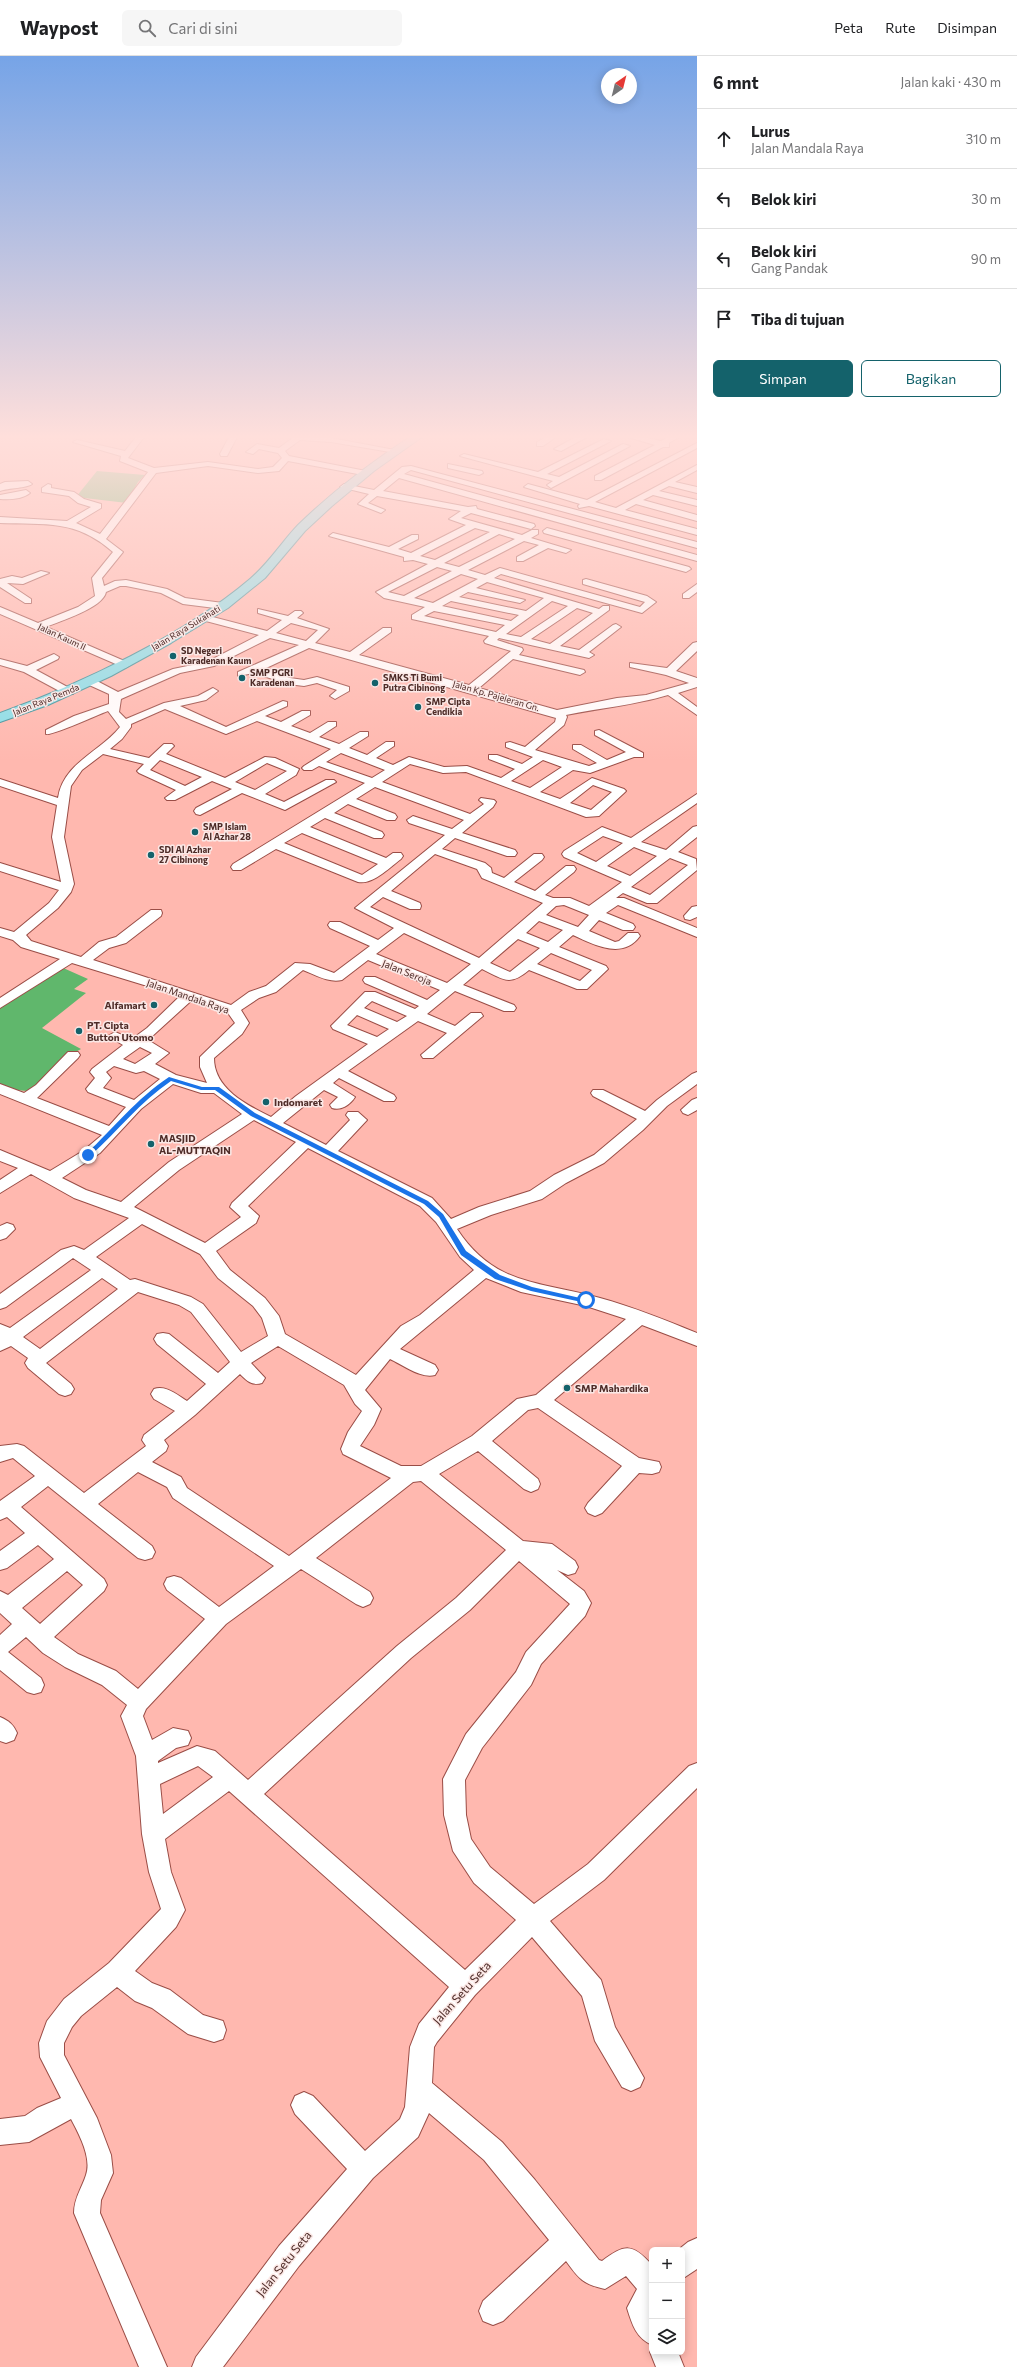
<!DOCTYPE html>
<html lang="id">
<head>
<meta charset="utf-8">
<style>
	body { margin:0; font-family:Commissioner,sans-serif; background:#f6f6f6; color:#202124 }
	.controls { position:absolute; right:12px; bottom:12px; display:grid; overflow:hidden; border-radius:6px; box-shadow:0 2px 10px #0003 }
	.controls button { width:36px; height:36px; display:grid; place-items:center; padding:0; border:0; border-bottom:1px solid #e0e0e0; background:#fff; color:#202124; font:20px sans-serif }
	.compass { position:absolute; left:601px; top:12px; width:36px; height:36px; border-radius:50%; background:#fff; box-shadow:0 2px 10px #0003; rotate:35deg }
	.stop { position:absolute; width:12px; height:12px; margin:-9px; border:3px solid #1a73e8; border-radius:50%; background:#fff }
	.stop.end { background:#1a73e8; border-color:#fff; box-shadow:0 1px 4px #0008 }
	.list { margin:0; padding:0; list-style:none }
	h2 { display:flex; justify-content:space-between; align-items:center; height:52px; margin:0; padding:0 16px; font-size:17px }
	h2 small { font-size:13px; font-weight:400; color:#757577 }
	.list li { display:grid; grid-template-columns:26px 1fr auto; gap:12px; align-items:center; box-sizing:border-box; height:60px; padding:0 16px; border-top:1px solid #e0e0e0 }
	.list b { display:block; font-size:15px; white-space:nowrap }
	.list p { margin:0; font-size:13px; white-space:nowrap; color:#757577 }
	.list em { font-size:13px; font-style:normal; color:#757577 }
	.actions { display:flex; gap:8px; padding:12px 16px }
	.actions a { flex:1; padding:9px 0; border:1px solid #14626b; border-radius:6px; text-align:center; font-size:14px; color:#14626b }
	.actions .main { background:#14626b; color:#fff }
	.icon { flex:none; width:22px; height:22px; fill:none; stroke:currentColor; stroke-width:2; stroke-linecap:round; stroke-linejoin:round }
	.map { position:relative; flex:none; width:697px; height:2311px; overflow:hidden }
	header { display:flex; align-items:center; gap:24px; box-sizing:border-box; height:56px; padding:0 20px; background:#fff; border-bottom:1px solid #e0e0e0 }
	header strong { font-size:19px }
	nav { display:flex; gap:22px; margin-inline-start:auto; font-size:14px }
	.search { width:280px; height:36px; background:#f6f6f6; display:flex; align-items:center; gap:10px; box-sizing:border-box; padding:0 14px; border-radius:6px; color:#757577; font-size:15px }
	main { display:flex }
	aside { flex:1; background:#fff }
	.map>svg:first-child { display:block }
	.green { fill:#60b76c }
	.lines { fill:none; stroke-linecap:round; stroke-linejoin:round }
	.minor-casing { stroke:#9a4d46; stroke-width:2 }
	.major-casing { stroke:#42939c; stroke-width:2 }
	.minor { fill:#fff; fill-rule:evenodd }
	.major { fill:#89dfe9; fill-rule:evenodd }
	.route { fill:#1a73e8 }
	.poi-dot { fill:#14626b; stroke:#fbe8e6; stroke-width:1.5 }
	.labels { text-anchor:middle; stroke-width:3; stroke-linejoin:round; paint-order:stroke }
	.far-street-label { font-size:9px; fill:#4e2c28; stroke:#fbe8e6 }
	.far-poi-label { font-size:9px; font-weight:bold; fill:#4e2c28; stroke:#fbe8e6; text-anchor:start }
	.street-label { font-size:10px; fill:#4e2c28; stroke:#fbe8e6 }
	.poi-label { font-size:10px; font-weight:bold; fill:#4e2c28; stroke:#fbe8e6; text-anchor:start }
	.near-street-label { font-size:12px; fill:#4e2c28; stroke:#fbe8e6 }
</style>
</head>
<body>
<header>
<strong>Waypost</strong>
<div class="search"><svg class="icon" aria-label="search" viewBox="0 0 24 24"><circle cx="10" cy="10" r="6"/><path d="M15 15l6 6"/></svg>Cari di sini</div>
<nav><a>Peta</a><a>Rute</a><a>Disimpan</a></nav>
</header>
<main>
<div class="map">
<svg width="697" height="2311" viewBox="0 0 697 2311">
	<rect width="100%" height="100%" fill="#ffb8af"/>
	<g class="green">
		<path d="M97 415 145 419 138 426 127 447 76 441Z"/>
		<path d="M61 911 88 923 74 933 86 937 42 972 81 993 68 1000 35 1032 27 1035 16 1034 0 1030V952Z"/>
	</g>
	<g class="lines">
		<defs>
			<g id="minor">
				<path d="M136 381H144L128 402 154 412 208 406 258 413 273 411 282 402 278 397 259 393 253 398 246 396 257 388 279 392 294 381H326L400 395 396 397 331 386 300 384 285 395 289 400 366 415V419H363L288 405 279 415 258 417 208 410 156 417 106 483 123 496 102 522 104 530 115 525 126 524 167 533 185 542 223 547 228 550 223 553 183 548 161 537 126 530H120L106 536C103 552 60 565 46 571L129 607 130 609 125 612 0 558V551L38 567 78 551 95 540 92 522 113 496C75 463 47 469 0 467V461L67 465 91 451 78 447 69 440 42 436V432L48 428 51 429V432L74 436 84 443 101 448V452L76 467 100 478 148 416 120 405 121 400 73 386 77 384 125 395Z"/>
				<path d="M229 381H237L227 400H221L220 398Z"/>
				<path d="M546 381H556L543 390H537V386Z"/>
				<path d="M576 381H587L561 395 554 393Z"/>
				<path d="M628 381H643L661 385 668 381H679L669 387V391H663L601 424H595V420L655 389Z"/>
				<path d="M604 383 611 385 547 418 559 421 623 388 630 390 551 432 547 429 553 425 460 400 464 398 538 416Z"/>
				<path d="M697 387V392L595 446 616 452 697 409V414L675 426 697 431V437L669 430 659 435 697 444V450L653 439 643 444 697 459V465L636 448 625 454 697 473V479L589 450 579 452 578 450 580 448 524 431 528 428 587 444Z"/>
				<path d="M448 408 482 415 483 417 479 419 448 412Z"/>
				<path d="M411 410 697 486V492L411 414 404 418 697 499V505L399 422 383 435 468 451 476 450 477 453 534 468 535 470 531 473 471 457 461 462 522 479 532 474H538V478L531 482 571 494 566 497 548 492 523 505H517V501L539 489 524 485 468 514 485 519 500 512 640 551 645 546 583 528V524L586 523 647 540 656 546 642 557 501 518 494 522 599 553 603 550H609V554L560 590 579 594 613 569 616 568 621 571 589 596 594 599 589 602 499 582 497 584 522 592 523 594 519 599 584 614 585 616 580 619 513 603 479 632 557 654 617 642 646 639 689 627 666 619 630 611V607L667 612 693 587 697 586V595L676 615 697 622V631L678 637 697 651V659L668 639C635 649 600 652 566 659L567 661 564 669 535 694 589 710 597 707 573 693V689H581L607 704 626 696 595 679V675L599 674 643 697V701H634L590 717 573 714 540 736 560 743 592 722 624 733 626 735 624 737 599 760 586 761 466 716 443 717 410 708 382 726 470 758 484 748 479 744 481 742 494 744 496 746 493 751 462 777 515 794 517 797 515 800H507L455 782 442 793 485 807 491 812 492 817 504 822 534 798H542L544 801 542 804 514 826 535 835 566 810H574L576 813 574 816 545 839 553 842H570L589 850 622 826 564 801 562 798 564 795 602 771 631 782 697 738V747L641 786 666 794 693 771 697 770V781L678 796 696 803 697 814 657 847H647L623 837 616 842H624L697 872V881L618 849 606 857 633 868 635 871 633 874H623L599 864 589 875 615 886 619 885 628 877H638L640 880C623 904 594 889 573 879L559 891 606 910 608 913 587 933H577L529 914C509 931 503 923 482 913L463 929 514 949 516 952 514 955H504L455 935 427 958 455 970 471 957H481L483 960 433 1002H423L421 999 447 977 418 965 348 1015 394 1039 396 1042 394 1045H384L339 1022 333 1027 355 1041C350 1049 341 1055 332 1052L330 1049 338 1041 324 1034 283 1067 326 1089 350 1064 346 1059 348 1056H358L367 1064 338 1095 432 1142 451 1163 479 1151 530 1135 554 1119 594 1099 637 1063 593 1040 591 1037 593 1034H603L645 1055 657 1044 692 1018 697 1016V1028L667 1050 643 1074 604 1107 566 1127 542 1143 491 1159 457 1173C495 1231 541 1225 600 1242 633 1251 665 1264 697 1277V1290L642 1269 554 1344 639 1402 659 1406 661 1411 659 1416 652 1418 639 1417 602 1457 595 1460 588 1457 585 1452 588 1447 622 1410 538 1352 528 1354 492 1385 538 1423 540 1428 538 1433 531 1436 524 1433 478 1395 439 1418 523 1485 552 1488 575 1505 578 1511 575 1517 568 1519 557 1514 584 1535 591 1547 585 1560 541 1608 531 1629 482 1692 465 1724 466 1759 471 1783 490 1811 534 1848 588 1808 689 1710 697 1707V1732L604 1824 550 1865 601 1924 615 1971 644 2022 640 2031 631 2035 622 2031 595 1985 582 1940 532 1881 475 1939 437 1986 434 1991 432 2027 502 2086 535 2124 599 2204 602 2205C625 2188 632 2187 652 2209V2289C636 2282 632 2268 627 2252L637 2233 626 2220 605 2233C583 2228 579 2223 566 2205L503 2265 493 2269 483 2265 479 2255 483 2245 549 2184 484 2104 429 2057 418 2081 373 2122 299 2210 223 2311H192L196 2301 279 2190 347 2113 295 2058 291 2049 295 2040 304 2036 313 2040 365 2095 400 2063 405 2051 410 1991 419 1968 449 1931 229 1735 165 1783 171 1816 185 1854 176 1871 135 1915 152 1927 170 1934 203 1959 223 1965 226 1974 223 1983 214 1986 188 1978 152 1952 135 1945 117 1931 81 1960 72 1971 64 1987V1999L97 2062 111 2099 113 2117 101 2144 100 2157 167 2311H139L74 2157C74 2142 82 2132 86 2119 92 2102 79 2078 71 2063L29 2086 0 2089V2063L25 2060 37 2052 61 2042 40 2001 39 1987 47 1965 64 1943 109 1907 161 1853 149 1816 142 1778 136 1700 121 1660 127 1649 102 1629 65 1611 43 1597 26 1581 8 1596 41 1622 44 1629 41 1636 34 1638 27 1636 0 1614V1579L12 1568 0 1557V1535L8 1539 54 1503 38 1489 7 1512 0 1514V1495L25 1477 7 1461 0 1464V1445L35 1420 13 1402 0 1406V1390L17 1388 24 1390 84 1437 146 1390 142 1384 144 1379 175 1355 154 1343 151 1338 154 1333C166 1329 177 1339 187 1345L206 1328 157 1288 154 1283 157 1278 163 1277 169 1278 218 1317 230 1306 191 1256 179 1249 138 1236 46 1307 71 1328 74 1333 71 1338 65 1340 59 1338 28 1312 25 1307 28 1302 11 1290 0 1295V1268L10 1272 91 1214 73 1202 6 1251 0 1253V1238L61 1194 74 1190 84 1194 129 1162 74 1142 31 1118 0 1137V1124L18 1112 0 1105V1094L50 1115 83 1095 102 1079 0 1038V1028L24 1037 36 1029 68 996H78L80 999 78 1002 37 1042 109 1070 126 1051 88 1036 86 1033 95 1022 90 1016 92 1013 123 989 108 980 115 976 132 983 147 972 180 940 72 907 0 952V942L60 903 21 891 13 884 0 880V872L14 876 49 847 59 834 0 815V807L61 826 52 781 57 749 0 730V723L58 742C63 707 100 696 120 671L108 655C97 659 52 680 46 678V674L74 660 109 648V638L87 628V624H95L118 636 173 613 207 606 259 579 202 564V560L205 559 267 575 282 564 258 557V553L288 560 295 555H301L303 557 297 562 329 573 315 587 350 596 383 572H391V576L359 599 469 629 511 595 485 587 484 585 489 580 412 563V559L425 551 384 542 376 536 428 508 413 504 404 505V501L329 480 333 477 389 491 412 479H418V483L398 493 411 497 466 469 449 463 461 455 377 440 368 447 385 454 381 457 358 448 369 438 340 431 344 428 374 434 402 411ZM475 472 490 476 435 504 420 500ZM499 478 515 483 459 511 444 507ZM437 511 452 515 404 540 388 536ZM461 518 478 523 433 547 414 542ZM487 526 544 542 526 555 459 541 468 536 520 547 525 544 476 532ZM451 545 519 559 511 565 442 550ZM552 545 568 550 521 581 506 578ZM577 552 593 557 550 588 531 583ZM434 555 505 569 496 576 424 560ZM291 567 318 574 306 585 276 577ZM270 582 299 589 238 616V620L254 617 288 628 304 630 317 627 337 634 330 640 335 643 349 635V631L317 621 304 624 290 622 264 613 309 592 556 662 555 666 525 691 510 686 506 687V691L533 701 522 708 497 699H489V703L515 713 501 722 467 710 444 711 409 701 393 709 376 702 394 690V686H386L367 699 349 692 368 680V676H360L339 688 319 681 336 670V666H328L310 677 291 670 310 659V655H302L281 666 265 660 287 650V646L283 645 226 671 180 650 206 644 218 635 213 632 198 640 164 647 126 663 119 656 121 643 180 617 214 610ZM165 653 226 678 257 665 331 693 304 710 302 712 304 714H312L319 710 365 727 233 808 231 811 233 814H241L276 793 358 826C373 829 390 811 401 803L403 800 401 797H393L386 802 310 771 325 762 374 782H382L384 779 382 776 334 757 348 748 387 764H395L397 761 395 758 356 743 375 731 464 764 452 773 413 760 407 764 409 767 445 779 355 852 394 872 378 884 340 866H330L328 869 330 872 370 890 334 917 310 908 295 907 266 930 249 936 231 949 93 904 109 892 126 887 161 860 162 857 161 854H151L116 881 99 886 81 901 31 885 26 879 58 852 71 836 74 828 64 781 71 730 82 714 103 698 144 708 137 715 139 717 176 734 165 742 167 744H175L212 725 232 733 196 752 194 755 196 758 200 759 242 737 285 754 336 726 334 724H326L284 746 265 738 296 719 299 713 275 702 265 701 225 722 166 698 174 690 172 688H164L149 702 110 693 122 683 131 671V668ZM341 697 385 714 372 722 326 706ZM160 704 202 721 185 730 150 714ZM543 704 562 711 530 732 511 725ZM267 707 287 715 255 734 235 726ZM593 729 612 736 591 754 570 747ZM302 777 378 808 362 819 284 787ZM603 780 623 787 596 806 577 797ZM634 791 657 800 630 820 607 810ZM435 798 477 813 482 822 543 847 479 902 370 851 383 841 410 853H420L421 850 420 847 391 835ZM670 802 688 809 650 839 631 831ZM564 849 589 859 578 871 546 859 556 850ZM539 865 563 874 548 886 526 877ZM404 877 471 908 447 927 376 898ZM518 883 540 892 510 916 490 907ZM551 897 592 914 580 925 537 908ZM368 904 440 934 427 944 375 921H365L363 924 365 927 419 950 415 953 375 936H365L331 970 333 973 368 988 296 1040 271 1061C247 1049 214 1033 214 1002L242 978 249 967 241 954 259 942 276 936 303 914C316 919 328 927 342 924ZM192 944 228 957 235 967 200 1001V1011L207 1027 176 1019 155 1008 169 997 148 984ZM372 945 407 960 397 966 364 952ZM357 959 389 973 377 981 347 969ZM140 991 152 997 135 1008 123 1003ZM114 1010 136 1017 144 1015 160 1023 134 1044 103 1032 111 1022 106 1016ZM173 1028 201 1037H214L242 1058 169 1106 121 1146 86 1134 62 1122 100 1097 141 1053ZM254 1064 296 1086 232 1147 230 1151 241 1161 205 1187 134 1151 179 1114ZM308 1092 420 1150 436 1166 460 1201 474 1214 420 1259 401 1270 356 1319 285 1278 279 1260 265 1242 230 1214 216 1195 256 1167 259 1160 248 1150ZM142 1168 200 1198 218 1222 253 1250 262 1262 268 1280 241 1296 203 1248 191 1241 135 1223 130 1224 96 1201ZM102 1222 118 1233 40 1293 23 1281ZM486 1222 521 1236 586 1250 626 1263 536 1339 517 1343 472 1380 421 1410H401L360 1390 374 1369 381 1353 365 1334 390 1303C403 1309 421 1323 435 1319L438 1314 435 1309 400 1293ZM278 1290 344 1329 355 1348 362 1355 348 1376 341 1393 343 1398 391 1422 289 1500 187 1432 181 1421 152 1406 166 1395 168 1390 164 1384 195 1359 240 1318C247 1325 252 1330 262 1327L265 1322 251 1307ZM138 1416 167 1431 173 1442 274 1510 219 1551 181 1522 174 1520 167 1522 164 1528 167 1534 205 1563 138 1633 116 1615 78 1598 54 1581 104 1535 107 1529 104 1523 21 1451 48 1430 138 1502 145 1504 152 1502 155 1496 152 1490 98 1448ZM421 1425 506 1494 456 1542 397 1590 248 1724 215 1695 197 1690 158 1707V1705L176 1692 188 1689 191 1682 188 1675 173 1672 152 1684 143 1660 146 1653 226 1568 301 1513 356 1548 363 1551 370 1548 373 1542 370 1536 316 1502 413 1426ZM519 1505 570 1548 526 1596 516 1616 466 1678 443 1723 444 1759 453 1795 474 1827 516 1864 465 1914 264 1738 411 1602 470 1554ZM67 1515 83 1529 40 1568 22 1552ZM198 1710 213 1721 163 1758 160 1728Z"/>
				<path d="M5 426 28 425 32 428C28 432 8 432 0 435V428Z"/>
				<path d="M26 434 30 437C23 443 9 444 0 443V439Z"/>
				<path d="M547 472 689 511 691 513 686 516 544 477 543 475Z"/>
				<path d="M41 515 49 517 23 528 7 527 31 543V547H25L0 531V523L12 520 22 522Z"/>
				<path d="M697 528V536L689 542H683V538Z"/>
				<path d="M54 598 59 601 58 603 36 614 73 634V638H65L24 616 0 609V603L27 610Z"/>
				<path d="M697 850V861L690 864 685 863 684 860 692 851Z"/>
				<path d="M697 1042V1054L688 1059 683 1057 681 1054 692 1044Z"/>
				<path d="M7 1167 13 1169 15 1173 6 1182 0 1184V1170Z"/>
				<path d="M0 1661C9 1665 13 1668 17 1677L14 1684 6 1687 0 1685Z"/>
				<path d="M697 2182V2213L682 2223V2194H678L688 2186Z"/>
				<path d="M652 2291V2296H678L684 2311H656L650 2296Z"/>
			</g>
			<path id="major" d="M410 381H422L374 415 332 450 305 475 265 522 228 552 171 587 111 620 48 649 0 666V657C81 628 184 579 250 523 268 508 281 487 298 469 332 436 370 407 410 381Z"/>
		</defs>
		<use href="#minor" class="minor-casing"/>
		<use href="#major" class="major-casing"/>
		<use href="#minor" class="minor"/>
		<use href="#major" class="major"/>
	</g>
	<linearGradient id="sky" x2="0" y2="1"><stop stop-color="#76a4e7"/><stop offset="0.54" stop-color="#ffdfdb"/><stop offset="1" stop-color="#ffdfdb" stop-opacity="0"/></linearGradient>
	<rect width="697" height="705" fill="url(#sky)"/>
	<path class="route" d="M169 1021 202 1031H219L255 1057 428 1145 443 1158 466 1195 500 1219 532 1231 589 1244 586 1247 531 1235 495 1223 461 1199 439 1161 424 1148 251 1060 215 1034H201L171 1025C140 1046 118 1075 90 1100H86V1098C114 1072 136 1043 169 1021Z"/>
	<g class="poi-dot">
		<circle cx="173" cy="600" r="4"/>
		<circle cx="242" cy="622" r="4"/>
		<circle cx="375" cy="627" r="4"/>
		<circle cx="418" cy="651" r="4"/>
		<circle cx="195" cy="776" r="4"/>
		<circle cx="151" cy="799" r="4"/>
		<circle cx="154" cy="949" r="4"/>
		<circle cx="79" cy="975" r="4"/>
		<circle cx="266" cy="1046" r="4"/>
		<circle cx="151" cy="1088" r="4"/>
		<circle cx="567" cy="1332" r="4"/>
	</g>
	<g class="labels">
		<g class="far-street-label">
			<text transform="translate(186 572) rotate(-31)" y="3">Jalan Raya Sukahati</text>
			<text transform="translate(62 581) rotate(25)" y="3">Jalan Kaum II</text>
			<text transform="translate(496 640) rotate(16)" y="3">Jalan Kp. Pajeleran Gn.</text>
			<text transform="translate(46 644) rotate(-22)" y="3">Jalan Raya Pemda</text>
		</g>
		<g class="far-poi-label">
			<text x="181" y="598">SD Negeri<tspan x="181" dy="10">Karadenan Kaum</tspan></text>
			<text x="250" y="620">SMP PGRI<tspan x="250" dy="10">Karadenan</tspan></text>
			<text x="383" y="625">SMKS Ti Bumi<tspan x="383" dy="10">Putra Cibinong</tspan></text>
			<text x="426" y="649">SMP Cipta<tspan x="426" dy="10">Cendikia</tspan></text>
			<text x="203" y="774">SMP Islam<tspan x="203" dy="10">Al Azhar 28</tspan></text>
			<text x="159" y="797">SDI Al Azhar<tspan x="159" dy="10">27 Cibinong</tspan></text>
		</g>
		<g class="street-label">
			<text transform="translate(407 916) rotate(22)" y="4">Jalan Seroja</text>
			<text transform="translate(188 940) rotate(19)" y="4">Jalan Mandala Raya</text>
		</g>
		<g class="poi-label">
			<text x="146" y="953" text-anchor="end">Alfamart</text>
			<text x="87" y="973">PT. Cipta<tspan x="87" dy="12">Button Utomo</tspan></text>
			<text x="274" y="1050">Indomaret</text>
			<text x="159" y="1086">MASJID<tspan x="159" dy="12">AL-MUTTAQIN</tspan></text>
			<text x="575" y="1336">SMP Mahardika</text>
		</g>
		<g class="near-street-label">
			<text transform="translate(462 1937) rotate(-48)" y="4">Jalan Setu Seta</text>
			<text transform="translate(284 2208) rotate(-51)" y="4">Jalan Setu Seta</text>
		</g>
	</g>
</svg>
<div class="controls">
<button>+</button>
<button>−</button>
<button><svg class="icon" aria-label="layers" viewBox="0 0 24 24"><path d="M12 4l9 5-9 5-9-5zM3 14l9 5 9-5"/></svg></button>
</div>
<svg class="compass" viewBox="-18 -18 36 36"><path d="M0-13l5 13h-10z" fill="#e53935"/><path d="M0 13l5-13h-10z" fill="#757577"/></svg>
<div class="stop" style="left:586px;top:1244px"></div>
<div class="stop end" style="left:88px;top:1099px"></div>
</div>
<aside>
<h2>6 mnt<small>Jalan kaki · 430 m</small></h2>
<ul class="list">
<li><svg class="icon" aria-label="ahead" viewBox="0 0 24 24"><path d="M12 20V5M6 11l6-6 6 6"/></svg><div><b>Lurus</b><p>Jalan Mandala Raya</p></div><em>310 m</em></li>
<li><svg class="icon" aria-label="left" viewBox="0 0 24 24"><path d="M17 20v-9H6M10 6l-5 5 5 5"/></svg><div><b>Belok kiri</b></div><em>30 m</em></li>
<li><svg class="icon" aria-label="left" viewBox="0 0 24 24"><path d="M17 20v-9H6M10 6l-5 5 5 5"/></svg><div><b>Belok kiri</b><p>Gang Pandak</p></div><em>90 m</em></li>
<li><svg class="icon" aria-label="arrive" viewBox="0 0 24 24"><path d="M6 21V4h12l-3 4 3 4H6"/></svg><div><b>Tiba di tujuan</b></div></li>
</ul>
<div class="actions"><a class="main">Simpan</a><a>Bagikan</a></div>
</aside>
</main>
</body>
</html>
